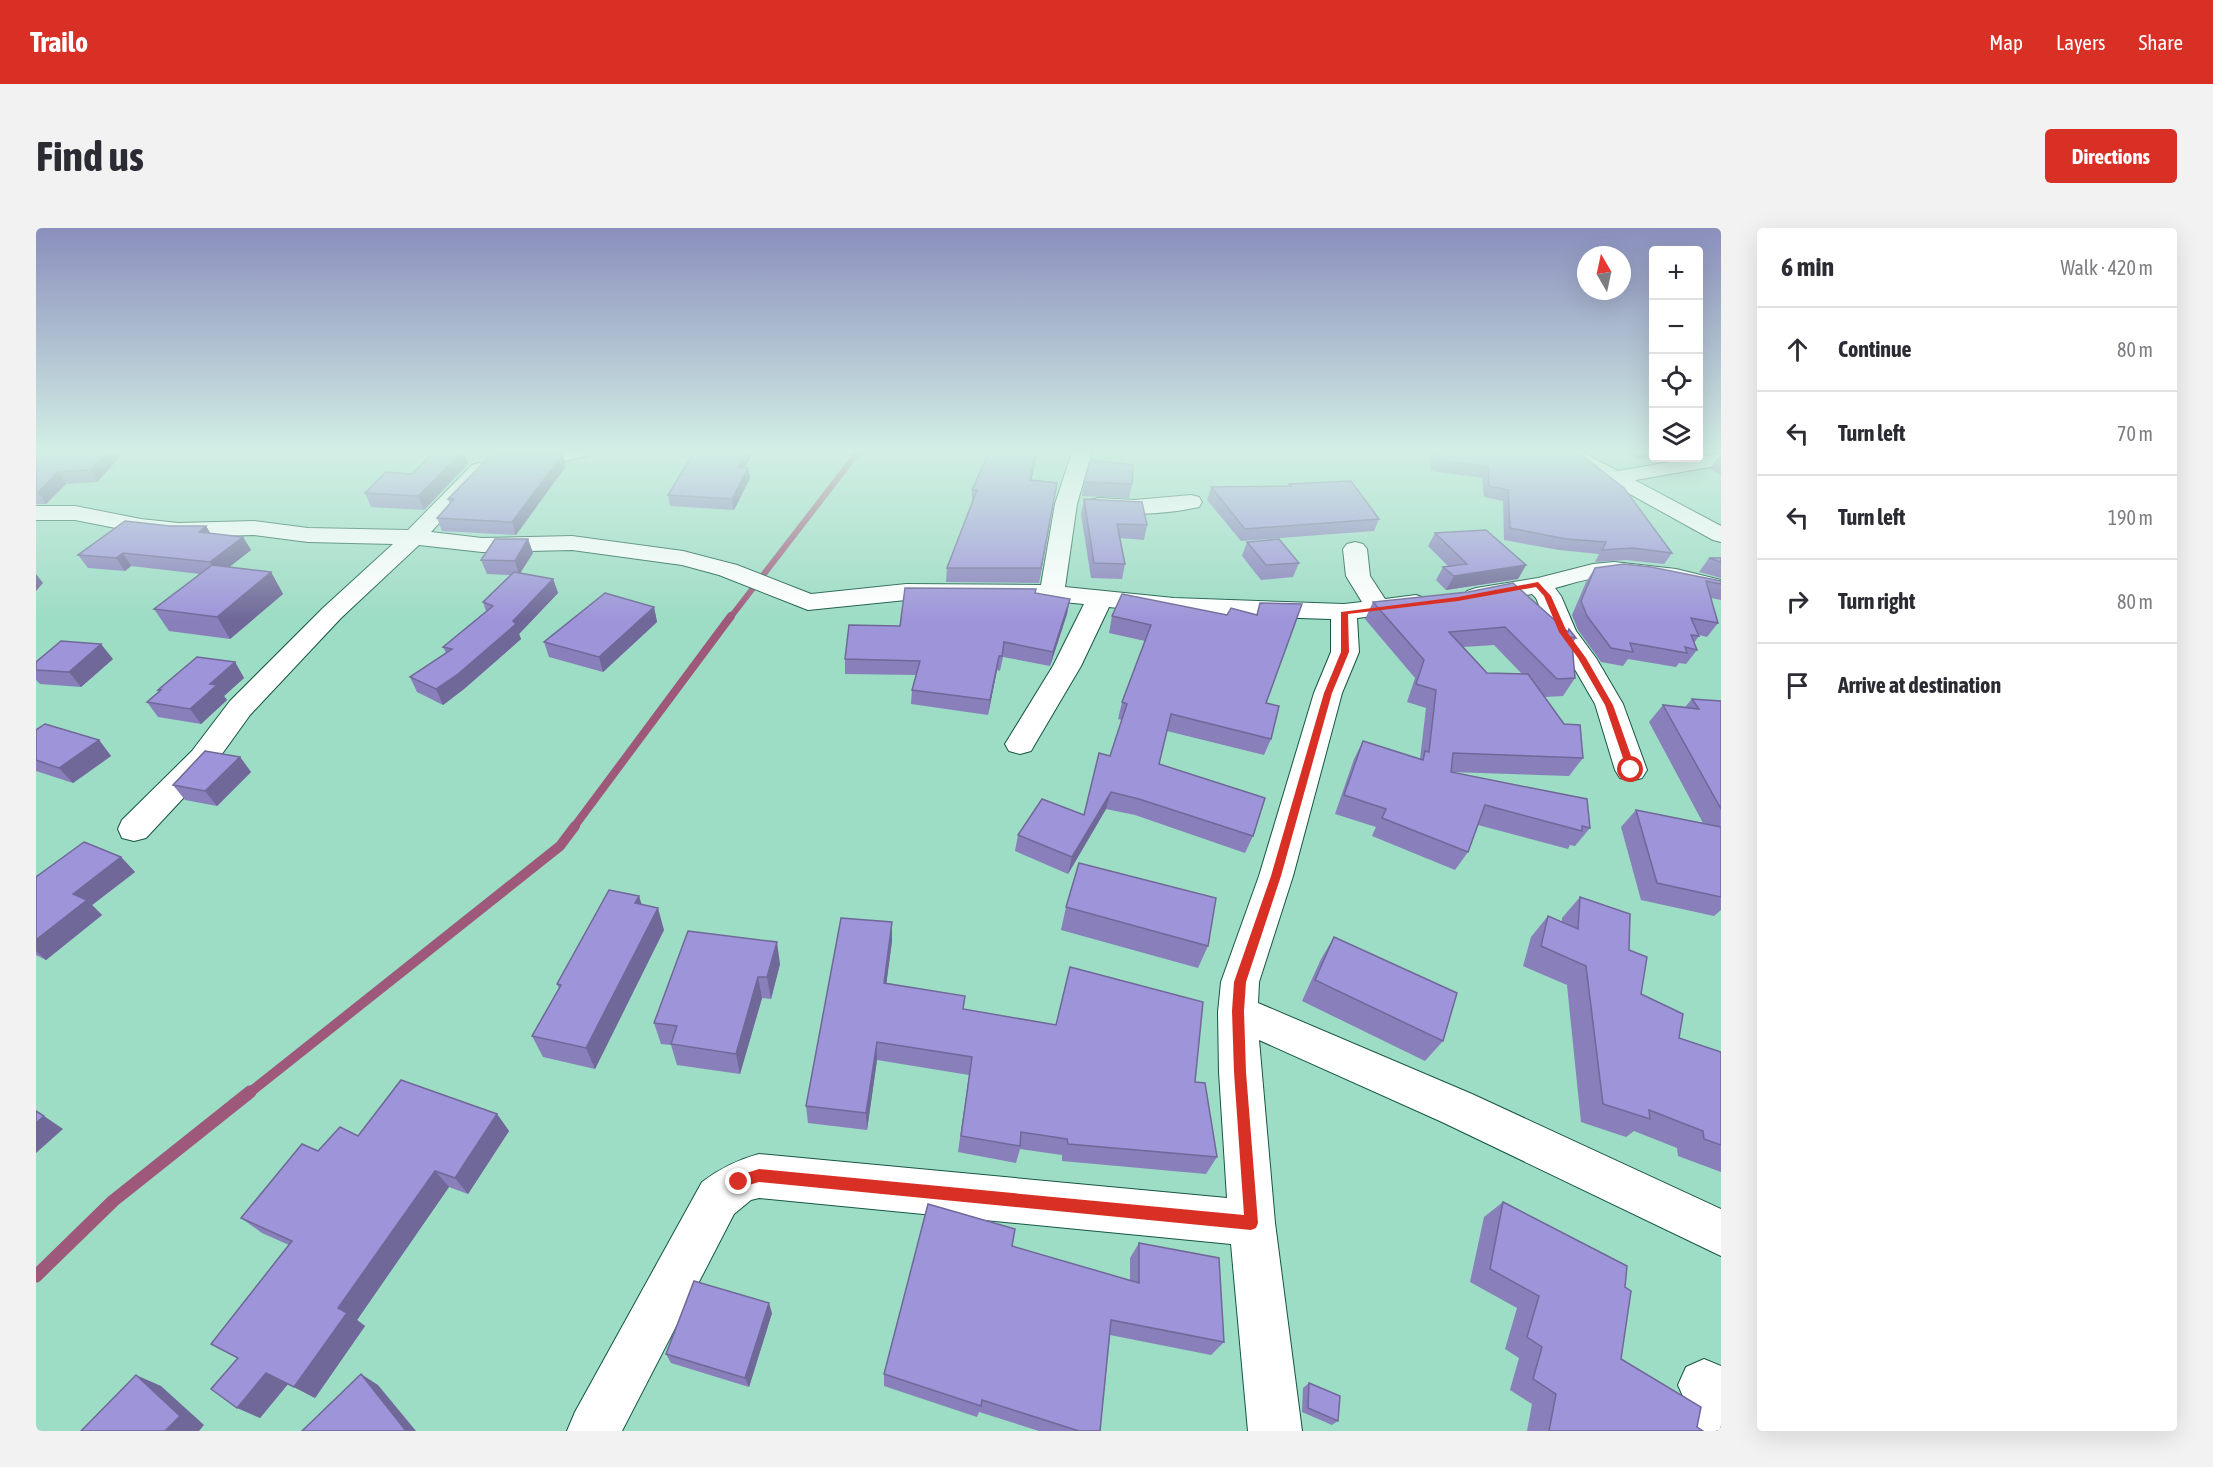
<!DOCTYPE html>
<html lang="en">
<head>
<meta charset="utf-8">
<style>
	body { margin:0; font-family:"Asap Condensed",sans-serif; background:#f2f2f3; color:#2b2b33 }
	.controls { position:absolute; right:18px; top:18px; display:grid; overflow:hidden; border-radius:6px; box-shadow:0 6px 24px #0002 }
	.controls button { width:54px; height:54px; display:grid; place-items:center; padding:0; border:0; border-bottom:2px solid #e1e1e2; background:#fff; color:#2b2b33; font:30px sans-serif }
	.compass { position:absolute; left:1541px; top:18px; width:54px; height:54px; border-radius:50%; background:#fff; box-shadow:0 6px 24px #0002; rotate:351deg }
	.stop { position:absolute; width:18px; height:18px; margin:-14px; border:4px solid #d93025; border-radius:50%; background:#fff }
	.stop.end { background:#d93025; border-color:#fff; box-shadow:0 2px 6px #0008 }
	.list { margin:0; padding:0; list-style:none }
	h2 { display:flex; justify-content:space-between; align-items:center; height:78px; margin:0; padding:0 24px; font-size:26px }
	h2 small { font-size:20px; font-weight:400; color:#7c7c81 }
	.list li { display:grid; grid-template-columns:39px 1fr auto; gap:18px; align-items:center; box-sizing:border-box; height:84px; padding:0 24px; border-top:2px solid #e1e1e2 }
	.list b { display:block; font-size:22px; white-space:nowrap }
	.list em { font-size:20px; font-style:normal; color:#7c7c81 }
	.icon { flex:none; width:33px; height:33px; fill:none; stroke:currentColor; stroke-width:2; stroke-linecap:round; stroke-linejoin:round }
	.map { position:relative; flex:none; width:1685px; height:1203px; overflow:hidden; border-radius:6px }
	header { display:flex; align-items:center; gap:36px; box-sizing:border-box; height:84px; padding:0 30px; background:#d93025; color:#fff }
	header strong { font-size:28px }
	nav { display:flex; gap:33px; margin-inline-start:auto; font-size:21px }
	.intro { display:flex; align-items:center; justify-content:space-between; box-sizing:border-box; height:144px; padding:0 36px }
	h1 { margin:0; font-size:42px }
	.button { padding:15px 27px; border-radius:6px; background:#d93025; color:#fff; font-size:21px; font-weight:700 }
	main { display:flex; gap:36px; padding:0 36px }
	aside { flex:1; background:#fff; border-radius:6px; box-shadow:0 6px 24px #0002 }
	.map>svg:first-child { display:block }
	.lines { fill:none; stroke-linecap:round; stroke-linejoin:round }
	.stream-far3 { stroke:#9d587a; stroke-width:6 }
	.stream-far2 { stroke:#9d587a; stroke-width:8 }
	.stream-far1 { stroke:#9d587a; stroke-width:10 }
	.stream { stroke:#9d587a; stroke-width:13 }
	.minor-casing { stroke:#155644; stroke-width:2 }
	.major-casing { stroke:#155644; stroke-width:2 }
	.minor { fill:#fff; fill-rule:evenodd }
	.major { fill:#fff; fill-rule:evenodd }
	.wall { fill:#887fbb; fill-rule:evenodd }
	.shaded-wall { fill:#6f6898 }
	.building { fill:#9e94d9; stroke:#6f6898; stroke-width:1.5 }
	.route { fill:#d93025 }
</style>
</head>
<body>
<header>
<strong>Trailo</strong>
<nav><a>Map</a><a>Layers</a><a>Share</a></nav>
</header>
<div class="intro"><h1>Find us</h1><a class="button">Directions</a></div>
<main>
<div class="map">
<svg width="1685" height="1203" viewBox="0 0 1685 1203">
	<rect width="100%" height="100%" fill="#9ddcc5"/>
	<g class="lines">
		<path class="stream-far3" d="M694 390 822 224"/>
		<path class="stream-far2" d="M538 599 695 388"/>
		<path class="stream-far1" d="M212 866 524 618 539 598"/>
		<path class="stream" d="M0 1048 77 973 214 864"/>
		<defs>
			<g id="minor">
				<path d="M553 224 550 228C526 234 498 241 474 235L471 231 474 227 481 225Z"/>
				<path d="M1036 224H1056L1041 276 1029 359 1138 370 1308 376 1326 374 1310 348 1307 321 1311 316 1319 314 1327 316 1331 321 1334 348 1349 371 1380 367 1389 370 1393 375 1389 380 1380 383 1321 390 1323 424 1306 465 1257 648 1223 754 1222 775 1436 866 1685 981V1028L1406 894 1223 812 1239 995 1266 1203H1212L1195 1016 723 970 715 972 698 986 586 1203H531L539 1184 666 954C685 940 701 932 723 926L1191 970 1183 844 1182 784 1185 754 1223 648 1278 465 1295 424V391L1138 386 1073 379 1045 438 999 516 995 523 984 526 973 523 969 516 1017 438 1048 376 1016 373 912 371 870 372 772 382 683 347 646 337 536 322 446 324 383 317 305 390 214 487 178 537 110 610 98 613 86 610 82 601 86 592 156 523 194 473 287 380 357 316 272 314 218 307 142 309 105 305 39 292H0V278H39L105 291 142 295 218 293 272 300 372 302 436 237 443 235 450 237 453 241 395 304 446 310 536 308 647 323 701 337 775 366 870 356 1005 357 1019 276Z"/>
				<path d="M1685 225V237L1577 256 1569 255 1566 250 1569 245 1577 244Z"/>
				<path d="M1155 267 1163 269 1166 274 1163 279C1132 286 1085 289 1054 282L1051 277 1054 272 1062 270 1099 272Z"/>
				<path d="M1578 334 1640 341 1685 352V367C1650 359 1615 349 1579 348 1558 348 1538 355 1519 360L1525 368 1540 403 1560 430 1587 476 1611 542 1606 550 1595 553 1584 550 1579 542 1559 476 1533 431 1514 404 1500 370 1496 366 1440 376 1431 373 1427 368 1431 363 1440 360 1502 350 1557 336Z"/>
				<path d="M1668 1131 1685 1138V1203H1662L1642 1157 1650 1139Z"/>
			</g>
			<path id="major" d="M1522 224H1546L1685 298V314L1677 312 1525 228Z"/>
		</defs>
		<use href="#minor" class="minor-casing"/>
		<use href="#major" class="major-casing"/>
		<use href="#minor" class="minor"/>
		<use href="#major" class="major"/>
	</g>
	<g class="wall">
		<path d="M0 224H83L85 228 61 254 30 256 10 276H0Z"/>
		<path d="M398 224H428L432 236 388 282 335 279 329 265 376 246Z"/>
		<path d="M658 224H718L709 239 712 240 714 250 698 282 634 278 632 267Z"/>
		<path d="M952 224H1001L995 252 1021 255 1003 355 910 354 911 340 936 275V262L952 227Z"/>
		<path d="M1393 224H1538L1636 325 1628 336 1590 332 1559 334 1563 326 1523 322 1468 312 1467 273 1448 269 1446 250 1395 243Z"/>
		<path d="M1589 224H1617V229L1602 231Z"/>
		<path d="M1685 227V247L1674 241 1683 228Z"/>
		<path d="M530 238 480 307 406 303 401 290 414 276 412 271Z"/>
		<path d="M1048 254 1096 256 1093 270 1046 268Z"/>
		<path d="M1253 256 1343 291 1338 303 1205 313 1171 272 1175 259 1253 258Z"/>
		<path d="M1048 271 1111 297 1108 312 1084 310 1089 336 1086 351 1055 350 1045 286Z"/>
		<path d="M134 298H170L174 305 207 309 215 322 193 339 235 344 247 366 194 411 133 403 118 381 164 346 95 338 89 343 52 340 42 327Z"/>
		<path d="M1399 305 1490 337 1482 351 1410 362 1400 352 1407 339 1412 338 1392 318Z"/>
		<path d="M492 311 497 325 484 345 517 351 522 365 483 406 485 411 428 461 407 477 381 464 374 449 410 425 407 419 450 383 447 374 475 347 451 346 445 332Z"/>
		<path d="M1211 314 1263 335 1257 349 1225 352 1206 328Z"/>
		<path d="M1673 330H1685V350L1663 344Z"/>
		<path d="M1559 340 1685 353V372L1675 370 1682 395 1671 409 1663 407V408L1658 415 1661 422 1650 436 1643 435 1640 439 1592 431 1587 438 1565 434 1542 402 1536 387 1550 354Z"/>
		<path d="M999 365 1034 371 1031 386 1014 438 967 429 964 443 961 442 952 487 875 476 876 462 880 447 809 446V431L864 398Z"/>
		<path d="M1086 366 1230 475 1235 511 1228 527 1131 503 1123 536 1217 608 1209 625 1099 587 1070 581 1032 646 979 623 982 607 1048 587 1074 528 1086 492 1082 491 1086 474 1109 413 1073 405 1076 388Z"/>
		<path d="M1337 374 1531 404 1533 401 1540 410 1536 416 1539 450 1527 468 1509 469 1507 467 1547 530 1533 548 1415 544 1554 600 1539 618 1534 617 1532 621 1442 597 1432 624 1419 642 1336 608 1340 599 1299 586 1318 531 1327 513 1384 531 1390 480 1371 474 1379 450 1329 391ZM1458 417 1486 446 1451 445 1427 419Z"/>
		<path d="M618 379 621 394 567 444 513 429 508 414Z"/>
		<path d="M77 431 45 459 4 456 0 452V434Z"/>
		<path d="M199 434 208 450 188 468 191 472 165 496 122 489 111 474 123 464 122 462Z"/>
		<path d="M1656 471 1685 473V682L1678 688 1605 672 1585 599 1600 582 1667 595 1613 494 1627 477 1649 479Z"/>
		<path d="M0 502 63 512 75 528 37 555 0 543Z"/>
		<path d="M204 529 215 544 181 578 149 572 137 557Z"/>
		<path d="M85 629 99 644 56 677 66 687 10 732 0 727V649Z"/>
		<path d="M603 668 605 676 628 702 559 841 507 829 496 808 523 760 521 756Z"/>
		<path d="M1544 669 1593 722 1605 766 1643 810 1685 824V944L1642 928 1641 920 1598 903 1590 909 1545 894 1531 757 1487 738 1495 709 1512 688 1526 694V690Z"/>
		<path d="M1030 679 1172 718 1162 740 1025 702Z"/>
		<path d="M1298 709 1407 813 1389 833 1266 773 1285 731Z"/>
		<path d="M856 713 850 756 928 781 1020 797 1034 739 1159 854 1181 929 1170 946 1026 933V927L984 921 980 935 922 924 933 847 841 832 831 902 772 895 770 878Z"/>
		<path d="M744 736 735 771 726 770 704 846 641 837 635 817 625 816 618 795Z"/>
		<path d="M461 886 473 903 432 966 413 959 321 1092 329 1098 279 1170 252 1156 224 1190 202 1130 253 1017 226 1005 205 990 282 923Z"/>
		<path d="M1467 974 1589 1059 1585 1131 1661 1199 1667 1203H1491L1496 1176 1474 1162 1483 1130 1469 1121 1481 1080 1434 1054 1448 989Z"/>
		<path d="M1103 1015 1188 1114 1175 1127 1074 1107 1064 1203H1003L943 1184 941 1189 848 1158V1146L976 1018 1094 1053V1030Z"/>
		<path d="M736 1085 713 1159 635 1135 630 1126Z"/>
		<path d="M1273 1155 1302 1193 1296 1197 1266 1184 1267 1160Z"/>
	</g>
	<g class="shaded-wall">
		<path d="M71 224H83L85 228 61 254 54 242Z"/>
		<path d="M426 224H428L432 236 388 282 382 268Z"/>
		<path d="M711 224H718L703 249 702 239Z"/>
		<path d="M1000 224H1001L993 265 994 252Z"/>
		<path d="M1607 224H1617V229L1602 231Z"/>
		<path d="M1662 224H1679L1662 227Z"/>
		<path d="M527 226 530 238 480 307 476 294Z"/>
		<path d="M712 240 714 250 698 282 696 271Z"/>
		<path d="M22 244 30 256 10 276 2 264Z"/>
		<path d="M1021 255 1019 268 1003 355 1005 340Z"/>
		<path d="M170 298 178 311 163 304Z"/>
		<path d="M207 309 215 322 182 348 174 334Z"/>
		<path d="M492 311 497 325 483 347 479 333Z"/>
		<path d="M87 325 95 338 89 343 80 330Z"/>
		<path d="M1490 337 1482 351 1410 362 1418 348Z"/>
		<path d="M235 344 247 366 194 411 181 389Z"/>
		<path d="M0 346 7 355 0 363Z"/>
		<path d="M517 351 522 365 483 406 485 411 428 461 407 477 400 461 477 393Z"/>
		<path d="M1034 371 1031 386 1014 438 1017 424Z"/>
		<path d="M618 379 621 394 567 444 563 429Z"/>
		<path d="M65 416 77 431 45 459 33 444Z"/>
		<path d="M963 428 961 442 952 487 954 472Z"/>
		<path d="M199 434 208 450 188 468 191 472 165 496 154 481 174 456Z"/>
		<path d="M63 512 75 528 37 555 23 540Z"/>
		<path d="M204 529 215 544 181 578 169 563Z"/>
		<path d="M1075 564 1070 581 1032 646 1036 629Z"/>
		<path d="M85 629 99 644 56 677 66 687 10 732 0 723V712L37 666Z"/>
		<path d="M603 668 610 690 599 675Z"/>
		<path d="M622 680 628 702 559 841 550 820Z"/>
		<path d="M856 694V713L848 774V755Z"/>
		<path d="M741 714 744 736 735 771 731 749Z"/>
		<path d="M722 749 726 770 704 846 700 826Z"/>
		<path d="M841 814V832L831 902 830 885Z"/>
		<path d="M461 886 473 903 432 966 419 950Z"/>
		<path d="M8 888 27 901 0 925V895Z"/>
		<path d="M399 943 413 959 321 1092 329 1098 279 1170 258 1159 302 1080Z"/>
		<path d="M733 1075 736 1085 713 1159 709 1150Z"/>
		<path d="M230 1145 252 1156 224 1190 201 1180Z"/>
		<path d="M325 1146 342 1157 380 1203H370Z"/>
		<path d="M100 1147 125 1158 168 1197 163 1203H129Z"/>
	</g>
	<g class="building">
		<path d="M0 224H71L54 242 22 244 2 264H0Z"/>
		<path d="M398 224H426L382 268 329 265 350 244 376 246Z"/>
		<path d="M658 224H711L702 239 712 240 696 271 632 267Z"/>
		<path d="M953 224H1000L994 252 1021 255 1005 340H911L941 262H936Z"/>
		<path d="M1399 224H1538L1548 229 1588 260 1636 325 1597 320 1566 322 1570 314 1530 311 1474 300 1472 262 1453 258 1452 239 1400 232Z"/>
		<path d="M456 226H527L476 294 401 290 418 271H412Z"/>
		<path d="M1054 232 1097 237 1096 256 1048 254Z"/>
		<path d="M1315 253 1343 291 1209 301 1175 259 1255 258 1253 256Z"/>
		<path d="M1048 271 1106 274 1111 297 1081 296 1089 336 1058 335Z"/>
		<path d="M89 293 134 298H170L163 304 207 309 174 334 87 325 80 330 42 327Z"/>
		<path d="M1450 302 1490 337 1418 348 1407 339 1431 336 1399 305Z"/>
		<path d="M459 311H492L479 333 445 332Z"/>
		<path d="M1243 311 1263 335 1230 337 1211 314Z"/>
		<path d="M1673 330H1685V334Z"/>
		<path d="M1588 336 1615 339 1685 353V356L1670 353 1682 395 1655 390 1663 408 1655 407 1661 422 1649 419 1651 425 1594 415 1597 424 1575 420 1551 388 1545 373 1559 340Z"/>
		<path d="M176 337 235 344 181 389 118 381Z"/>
		<path d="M478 344 517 351 477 393 480 396 422 446 400 461 374 449 416 421 407 419 457 378 447 374Z"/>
		<path d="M1477 355 1532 404 1533 401 1540 410 1529 408 1536 415 1539 450 1521 451 1469 399 1413 404 1451 445 1492 446 1528 496 1544 497 1547 530 1417 525 1415 544 1551 571 1554 600 1546 598V603L1449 577 1432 624 1346 590 1350 581 1308 567 1327 513 1387 532 1389 523 1393 524 1400 462 1380 456 1388 432 1337 374 1432 364Z"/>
		<path d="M869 360 1000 361 999 365 1034 371 1017 424 968 414 966 428H963L954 472 876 462 884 433 809 431 813 397 864 398Z"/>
		<path d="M569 365 618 379 563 429 508 414Z"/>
		<path d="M1086 366 1191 387 1195 380 1221 387 1224 375 1266 376 1230 475 1243 478 1235 511 1135 486 1123 536 1229 570 1217 608 1103 571 1075 564 1036 629 982 607 1006 571 1048 587 1063 525 1074 528 1091 476 1086 474 1115 397 1076 388Z"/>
		<path d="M25 413 65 416 33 444 0 442V434Z"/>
		<path d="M161 429 199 434 174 456 181 457 154 481 111 474 125 462H122Z"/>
		<path d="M1656 471 1685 473V581L1627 477 1663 481Z"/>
		<path d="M9 496 63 512 23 540 0 532V502Z"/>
		<path d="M169 523 204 529 169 563 137 557Z"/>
		<path d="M1600 582 1685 599V669L1621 655Z"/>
		<path d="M48 614 85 629 37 666 51 672 0 712V649Z"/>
		<path d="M1043 635 1180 670 1172 718 1030 679Z"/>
		<path d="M573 662 603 668 599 675 622 680 550 820 496 808 525 757 521 756Z"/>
		<path d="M1544 669 1594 686 1593 722 1611 729 1605 766 1647 786 1643 810 1685 824V917L1668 911 1667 903 1613 882 1614 891 1567 876 1550 738 1505 718 1512 688 1542 701Z"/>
		<path d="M805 690 856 694 848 755 929 768 927 781 1020 797 1034 739 1167 774 1159 854 1169 855 1181 929 1032 916 1031 911 985 904 984 918 925 908 936 829 841 814 830 885 770 878Z"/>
		<path d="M652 703 741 714 731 749H722L700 826 635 816 641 798 618 795Z"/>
		<path d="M1298 709 1421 765 1407 813 1279 752Z"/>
		<path d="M365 852 461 886 419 950 399 943 302 1080 311 1085 258 1159 230 1145 201 1180 175 1161 202 1130 175 1116 256 1013 205 990 266 916 282 923 304 899 322 908Z"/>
		<path d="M0 883 8 888 0 895Z"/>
		<path d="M1467 974 1591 1038 1589 1059 1595 1063 1585 1131 1665 1179 1661 1199 1667 1203H1513L1520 1166 1497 1151 1506 1119 1491 1109 1503 1068 1454 1041Z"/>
		<path d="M892 976 979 1001 976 1018 1103 1055V1015L1183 1030 1188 1114 1075 1092 1064 1203H1043L946 1172 945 1178 848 1146Z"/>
		<path d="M658 1053 733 1075 709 1150 630 1126Z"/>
		<path d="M325 1146 370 1203H266Z"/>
		<path d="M100 1147 144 1188 129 1203H45Z"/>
		<path d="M1273 1155 1304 1168 1302 1193 1272 1180Z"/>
	</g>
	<linearGradient id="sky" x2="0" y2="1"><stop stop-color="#8a8fbc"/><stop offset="0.57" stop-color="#d3efe5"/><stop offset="1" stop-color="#d3efe5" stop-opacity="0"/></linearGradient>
	<rect width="1685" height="392" fill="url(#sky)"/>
	<path class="route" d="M1502 354 1515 368 1531 404 1550 430 1577 477 1600 542 1595 545 1591 542 1569 477 1542 430 1523 404 1508 368 1500 359 1422 373 1312 386 1313 424 1296 465 1245 648 1210 754 1208 783 1210 844 1222 995 1220 1000 1215 1002 723 954 703 960 698 958 696 954 698 949 723 941 1208 987 1198 844 1196 783 1198 754 1235 648 1288 465 1305 424V384L1422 369Z"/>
</svg>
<div class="controls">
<button>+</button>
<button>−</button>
<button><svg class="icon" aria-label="locate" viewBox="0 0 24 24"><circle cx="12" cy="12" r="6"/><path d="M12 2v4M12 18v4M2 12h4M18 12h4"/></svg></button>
<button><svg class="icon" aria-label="layers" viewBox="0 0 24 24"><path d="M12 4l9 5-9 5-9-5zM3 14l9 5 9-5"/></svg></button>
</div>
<svg class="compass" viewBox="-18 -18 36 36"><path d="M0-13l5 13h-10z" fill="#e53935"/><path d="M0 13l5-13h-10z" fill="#7c7c81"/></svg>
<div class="stop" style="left:1595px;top:542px"></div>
<div class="stop end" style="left:703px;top:954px"></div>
</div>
<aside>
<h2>6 min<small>Walk · 420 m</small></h2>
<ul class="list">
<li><svg class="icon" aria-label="ahead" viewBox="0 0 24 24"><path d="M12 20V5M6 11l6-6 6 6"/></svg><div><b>Continue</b></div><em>80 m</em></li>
<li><svg class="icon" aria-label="left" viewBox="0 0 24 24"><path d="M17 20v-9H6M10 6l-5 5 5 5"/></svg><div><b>Turn left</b></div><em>70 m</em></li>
<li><svg class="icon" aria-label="left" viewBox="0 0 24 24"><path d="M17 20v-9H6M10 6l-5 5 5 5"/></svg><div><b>Turn left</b></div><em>190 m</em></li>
<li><svg class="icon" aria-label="right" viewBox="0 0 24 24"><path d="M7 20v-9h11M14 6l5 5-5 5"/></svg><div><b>Turn right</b></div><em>80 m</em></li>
<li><svg class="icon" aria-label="arrive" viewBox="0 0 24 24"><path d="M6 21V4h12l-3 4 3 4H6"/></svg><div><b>Arrive at destination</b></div></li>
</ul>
</aside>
</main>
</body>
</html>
